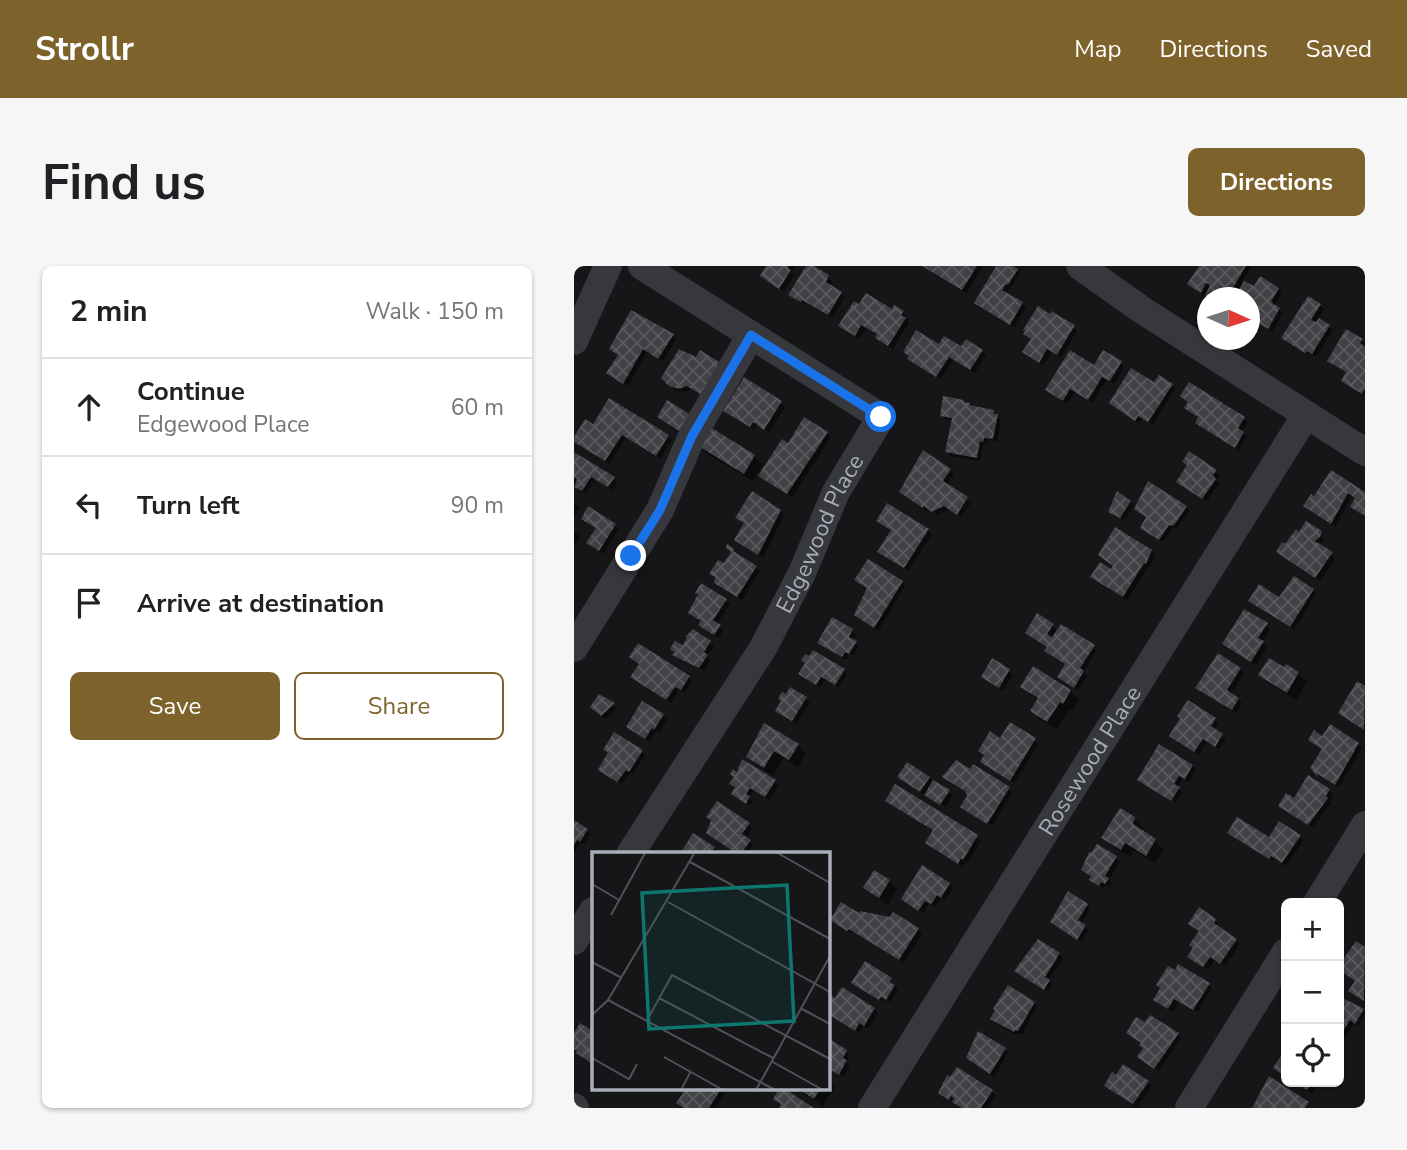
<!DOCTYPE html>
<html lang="en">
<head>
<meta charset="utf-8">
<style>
	body { margin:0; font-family:"Nunito Sans",sans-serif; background:#f6f6f6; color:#202124 }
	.controls { position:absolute; right:21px; bottom:21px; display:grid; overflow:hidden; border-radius:10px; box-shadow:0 2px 5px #0004 }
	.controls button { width:63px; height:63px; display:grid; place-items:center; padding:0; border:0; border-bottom:2px solid #e0e0e0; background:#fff; color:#202124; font:35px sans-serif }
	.compass { position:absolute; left:623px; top:21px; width:63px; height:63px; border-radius:50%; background:#fff; box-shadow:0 2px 5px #0004; rotate:93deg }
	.stop { position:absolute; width:21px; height:21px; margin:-16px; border:5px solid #1a73e8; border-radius:50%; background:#fff }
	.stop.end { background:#1a73e8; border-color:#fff; box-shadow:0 2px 7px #0008 }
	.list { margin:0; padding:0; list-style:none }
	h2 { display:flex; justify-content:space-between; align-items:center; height:91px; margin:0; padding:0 28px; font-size:30px }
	h2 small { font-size:23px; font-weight:400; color:#757577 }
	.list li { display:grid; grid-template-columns:46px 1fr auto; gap:21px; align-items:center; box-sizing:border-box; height:98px; padding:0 28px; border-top:2px solid #e0e0e0 }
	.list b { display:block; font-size:26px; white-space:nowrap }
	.list p { margin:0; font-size:23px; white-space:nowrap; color:#757577 }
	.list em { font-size:23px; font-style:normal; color:#757577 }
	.actions { display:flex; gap:14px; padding:21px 28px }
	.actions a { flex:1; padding:16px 0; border:2px solid #7e622b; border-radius:10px; text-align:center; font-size:24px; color:#7e622b }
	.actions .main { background:#7e622b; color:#fff }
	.icon { flex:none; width:38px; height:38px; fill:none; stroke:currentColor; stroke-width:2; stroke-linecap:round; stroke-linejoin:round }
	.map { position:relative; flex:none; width:791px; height:842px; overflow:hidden; border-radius:10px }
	header { display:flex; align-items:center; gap:42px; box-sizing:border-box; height:98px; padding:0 35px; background:#7e622b; color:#fff }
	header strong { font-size:33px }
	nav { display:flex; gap:38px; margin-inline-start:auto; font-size:24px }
	.intro { display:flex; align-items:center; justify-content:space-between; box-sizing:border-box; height:168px; padding:0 42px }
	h1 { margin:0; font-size:49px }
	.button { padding:18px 32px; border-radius:10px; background:#7e622b; color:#fff; font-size:24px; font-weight:700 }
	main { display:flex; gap:42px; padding:0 42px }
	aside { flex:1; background:#fff; border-radius:10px; box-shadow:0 2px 5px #0004 }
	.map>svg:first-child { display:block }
	.shadow { fill:#0007 }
	.building { fill:url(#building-cross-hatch) }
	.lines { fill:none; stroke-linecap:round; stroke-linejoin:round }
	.minor { stroke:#37383d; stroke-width:28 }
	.route { stroke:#1a73e8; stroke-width:9 }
	.labels { text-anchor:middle; stroke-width:5; stroke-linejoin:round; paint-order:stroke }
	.street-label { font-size:23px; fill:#a8adb8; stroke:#111113 }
	.inset-road { fill:none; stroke:#505258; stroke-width:2 }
	.view { fill:#0f766e; fill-opacity:0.15; stroke:#0f766e; stroke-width:3.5 }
	.inset-edge { fill:none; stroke:#a8adb8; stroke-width:3.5 }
</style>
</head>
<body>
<header>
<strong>Strollr</strong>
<nav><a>Map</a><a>Directions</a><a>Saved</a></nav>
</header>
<div class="intro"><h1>Find us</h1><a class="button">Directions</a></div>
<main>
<aside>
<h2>2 min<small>Walk · 150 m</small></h2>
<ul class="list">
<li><svg class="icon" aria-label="ahead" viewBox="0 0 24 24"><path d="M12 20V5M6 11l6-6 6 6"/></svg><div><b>Continue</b><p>Edgewood Place</p></div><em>60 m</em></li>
<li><svg class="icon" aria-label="left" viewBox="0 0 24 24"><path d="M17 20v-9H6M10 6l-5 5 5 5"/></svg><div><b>Turn left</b></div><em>90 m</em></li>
<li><svg class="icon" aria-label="arrive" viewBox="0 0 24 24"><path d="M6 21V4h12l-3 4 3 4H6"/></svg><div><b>Arrive at destination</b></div></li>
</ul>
<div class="actions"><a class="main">Save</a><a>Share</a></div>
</aside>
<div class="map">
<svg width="791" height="842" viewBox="0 0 791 842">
	<defs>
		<pattern id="building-cross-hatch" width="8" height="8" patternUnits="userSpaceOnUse" patternTransform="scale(1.75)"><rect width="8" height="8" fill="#404145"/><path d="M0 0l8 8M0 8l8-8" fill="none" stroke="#595a5e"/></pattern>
	</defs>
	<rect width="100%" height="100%" fill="#161618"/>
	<g class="shadow">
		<path d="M194 0H221L217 7 220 9 210 25 192 14Z"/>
		<path d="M234 0 254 11 258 15 255 20 271 31 258 52 233 37 231 39 220 32Z"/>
		<path d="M353 0H409L393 27 356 5Z"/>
		<path d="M424 0H436L447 8 431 28 452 41 440 61 402 37Z"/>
		<path d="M627 0H678L668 15 680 23H704L708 27 700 40 709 47 698 66 676 52V32H636L619 22 615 18Z"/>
		<path d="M746 39 750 43 744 53 759 64 742 91 737 87 735 89 713 76Z"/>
		<path d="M318 45 329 47 335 57 319 83 307 76 303 72 304 69 292 62 285 73 270 63Z"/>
		<path d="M500 61 503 65 487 91 478 86 469 99 454 90Z"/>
		<path d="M99 70 102 73 89 95 73 86 54 120 38 110 45 89Z"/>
		<path d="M788 74 791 77 789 82 791 83V129L773 118V107L759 98Z"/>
		<path d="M365 81 408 85 412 89 401 107 379 93 367 113 339 96Z"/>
		<path d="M123 93 135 133 118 123 110 126 101 124 89 112Z"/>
		<path d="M547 97 550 101 540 118 533 113 518 137 501 126 493 138 473 124 520 101Z"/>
		<path d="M171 113 211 141 195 166 183 159 180 164 155 148Z"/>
		<path d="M581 118 597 119 601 123 579 159 569 152 565 158 542 140Z"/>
		<path d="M615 118 674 156 668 166 673 171 665 184 627 161 626 152 616 136Z"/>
		<path d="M392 139 420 145 427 154 423 176 414 174 413 178H409L406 195 377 190 373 186 379 154 371 153 368 149Z"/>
		<path d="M85 151 180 190 189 199 179 215 132 187 121 176 94 159Z"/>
		<path d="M231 153 257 171 218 231 191 214Z"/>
		<path d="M20 160 94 170 98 174 86 193 52 171 36 198 4 178Z"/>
		<path d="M0 188 39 212 43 216 39 224 21 213 12 228 5 224 0 219Z"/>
		<path d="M614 200 642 205 646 209 642 214 645 218 633 235 608 219Z"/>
		<path d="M376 204 380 208 372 219 397 237 387 251 375 243 364 249 355 243 353 245 331 230Z"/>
		<path d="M757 207 791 228V248L783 233 778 230 761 261 731 240 741 232Z"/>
		<path d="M0 236 6 242 0 251Z"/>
		<path d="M556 236 560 240 550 255 536 245Z"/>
		<path d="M612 241 616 245 602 263 599 261 589 276 572 265 574 252 562 243Z"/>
		<path d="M206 245 210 249 189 292 166 277Z"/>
		<path d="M13 256 41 260 45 263 29 288 18 281 23 263Z"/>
		<path d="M308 258 354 264 358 268 334 305 309 289 318 265Z"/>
		<path d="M733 258 751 273 745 280 761 292 746 315 708 290 711 281 726 268Z"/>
		<path d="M0 265 6 271 0 280Z"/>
		<path d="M154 282 186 305 168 334 146 320 151 300 159 287Z"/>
		<path d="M577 285 581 289 576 301 575 300 553 334 522 315Z"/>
		<path d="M328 316 331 320 304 365 282 349Z"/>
		<path d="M739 324 742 328 720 364 680 339Z"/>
		<path d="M125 329 152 334 156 338 143 358 149 364 145 372 126 359 128 355Z"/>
		<path d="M478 359 484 365 523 384 509 407 513 410 504 424 485 411 492 399 476 389 473 385 475 382 453 367Z"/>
		<path d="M692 359 696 363 688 376 693 381 682 399 654 382Z"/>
		<path d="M278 365 282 369 279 375 285 380 280 389 275 388 272 394 245 377Z"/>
		<path d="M119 366 140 380 133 391 136 394 130 405 100 388 109 382Z"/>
		<path d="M236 392 269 405 273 409 265 421 251 414 246 421 230 412 226 408Z"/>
		<path d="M419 395 439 409 429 425 413 414Z"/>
		<path d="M666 403 670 407 657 428 668 437 662 447 623 422Z"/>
		<path d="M711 404 724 408 733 416 722 434 695 417 687 409Z"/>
		<path d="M115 411 118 415 111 427 105 423 97 437 62 415Z"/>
		<path d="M784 418 791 422V465L766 447Z"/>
		<path d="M448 421 496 425 505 434 498 445 495 444 483 463 466 454 458 445 464 434Z"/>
		<path d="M212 430 232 433 236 437 222 458 203 445Z"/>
		<path d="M25 431 43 442 32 453 22 445Z"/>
		<path d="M68 437 93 453 85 467 82 465 76 475 58 465Z"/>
		<path d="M640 454 644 458 640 464 652 473 645 483 633 475 625 489 601 473Z"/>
		<path d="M437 458 465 478 440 517 412 499Z"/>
		<path d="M748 472 784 478 788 482 765 521 742 506 750 484Z"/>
		<path d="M224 479 232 488 224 501 209 492 199 510 183 499 174 491Z"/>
		<path d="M68 485 71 489 59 508 56 507 48 518 30 507 35 487Z"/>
		<path d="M618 500 622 504 615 516 609 512 604 522 608 526 602 537 569 517Z"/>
		<path d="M326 511 355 512 379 529 372 541 355 530V533Z"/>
		<path d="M735 511 759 528 755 535 757 537 739 561 710 543 720 535Z"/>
		<path d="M161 512 201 515 205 519 195 534 180 524 175 532 179 536 176 540 163 532Z"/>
		<path d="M374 515 435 523 438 526 418 560 392 544 395 531 393 526Z"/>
		<path d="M322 520 407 575 394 596 392 595 388 601 353 577 361 564 313 535Z"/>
		<path d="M560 553 569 562 568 566 590 583 581 597 560 585 556 591 538 580 530 572Z"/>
		<path d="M0 556 17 568 10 578 7 577 0 588Z"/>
		<path d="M174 558 178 562 172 573 179 579 173 588H164L134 567Z"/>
		<path d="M120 570 140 582 144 586 143 588H108Z"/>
		<path d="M659 570 696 573 726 571 730 574 712 600 701 593 699 595Z"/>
		<path d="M524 580 546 596 535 614 538 617 535 621 532 619 529 623 517 614 518 590Z"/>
		<path d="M315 615 323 624 314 639 291 622Z"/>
		<path d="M375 618 379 622 371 634 367 632 361 641 355 637 349 647 333 636Z"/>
		<path d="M513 639 516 643 507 658 515 664 508 676 478 656Z"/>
		<path d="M287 650 344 664 348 668 330 697 279 665 278 668 262 658Z"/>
		<path d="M641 655 645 658 643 661 666 678 651 700 641 694 634 704 619 694 621 682Z"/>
		<path d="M782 677 791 682V736L781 729Z"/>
		<path d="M485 688 489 692 474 715 479 719 474 726 446 708Z"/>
		<path d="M317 714 324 724 316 736 311 733 309 736 283 720Z"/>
		<path d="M635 719 638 722 624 746 605 735 599 746 585 737Z"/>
		<path d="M254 729 262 734 300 743 304 747 294 763 290 760 285 767 254 748Z"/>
		<path d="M765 731 791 747 785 760 780 757 765 781Z"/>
		<path d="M460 737 463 741 448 768H439L418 753Z"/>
		<path d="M17 740 19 741V751L14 746Z"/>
		<path d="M604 769 607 772 585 805 569 795Z"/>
		<path d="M254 774 276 790 272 796 276 800 269 811 254 802Z"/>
		<path d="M430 783 434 787 420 811 398 795Z"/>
		<path d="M254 813 261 821 249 840 222 823H254Z"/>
		<path d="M574 816 578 820 563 841 532 820Z"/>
		<path d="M720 816H745L738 827Z"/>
		<path d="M114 823H150L152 825 141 842H111L105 837Z"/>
		<path d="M418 826 422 830 413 842H388L366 827Z"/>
	</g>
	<g class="building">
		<path d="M192 0H215L214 2 217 4 205 23 186 10Z"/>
		<path d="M232 0H240L255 9 252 16 268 26 254 49 228 34 227 36 214 29Z"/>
		<path d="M348 0H403L388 24Z"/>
		<path d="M422 0H439L444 3 434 19 432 18 428 24 449 36 436 59 400 37Z"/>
		<path d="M625 0H672L653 32H635L631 29 636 19 632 17 627 27 613 18Z"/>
		<path d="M686 10 705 22 697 36 706 42 694 63 676 52V32H660L670 15 680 20Z"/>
		<path d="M292 27 318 43 320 39 330 45 327 49 332 52 314 80 301 72 303 68 287 59 281 70 264 60 280 35 285 38Z"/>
		<path d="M734 30 747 38 737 54 742 56 745 52 756 59 738 88 732 85 731 87 707 72Z"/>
		<path d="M464 40 476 48 477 45 501 59 483 89 473 83 465 97 448 86 457 73 449 68 451 65 449 64Z"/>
		<path d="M57 44 100 68 84 93 69 83 49 118 32 107 44 89 35 83Z"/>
		<path d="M772 63 789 73 786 77 791 81V123L788 128 767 115 772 106 753 95Z"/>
		<path d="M342 64 365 78 370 70 387 80 392 73 409 84 396 104 375 91 362 111 333 93 335 90 329 86Z"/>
		<path d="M105 83 122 91 126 84 150 99 131 131 113 120 105 123 95 120 87 112Z"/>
		<path d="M496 84 520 99 529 84 548 95 536 115 528 111 514 134 496 123 489 135 471 124Z"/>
		<path d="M557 102 580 116 585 109 599 118 574 156 564 150 561 155 535 137Z"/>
		<path d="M170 111 208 135 190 164 179 156 176 161 149 145Z"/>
		<path d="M615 116 671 151 664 162 670 166 661 182 621 157 624 151 610 142 614 136 606 130Z"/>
		<path d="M369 130 390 134V136L396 137 395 139 420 144V148H424L419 173 410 172 409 176 406 175 403 192 371 186 378 152 366 150Z"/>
		<path d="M35 132 95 169 82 190 48 169 31 195 0 176V171L11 153 19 158Z"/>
		<path d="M93 134 122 152 111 169 83 151Z"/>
		<path d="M230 151 254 166 213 228 184 210 208 173 214 177Z"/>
		<path d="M133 159 181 189 170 208 121 178Z"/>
		<path d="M349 184 377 203 369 215 394 231 383 249 370 240 358 246 350 240 349 242 325 226Z"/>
		<path d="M615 185 643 204 639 209 642 213 628 233 602 216 613 199 608 196Z"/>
		<path d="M0 186 41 211 34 221 17 211 8 225 0 221 3 213 0 211Z"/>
		<path d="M757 204 791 226V250L776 241 781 232 774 227 757 258 729 240 737 228 740 230Z"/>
		<path d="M574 215 613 240 601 258 598 260 595 259 585 274 566 262 572 251 560 243Z"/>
		<path d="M178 225 207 244 184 289 160 274 170 257 161 252Z"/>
		<path d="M543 225 557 235 546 252 534 246Z"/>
		<path d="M313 237 355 263 330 302 303 286 317 264 302 255Z"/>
		<path d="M14 240 42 258 25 285 12 277 22 262 7 253Z"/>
		<path d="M732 255 748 265 746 271 741 275 759 286 741 312 702 286 708 276 711 278 722 263 725 266Z"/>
		<path d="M541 261 578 284 572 298 570 297 549 331 516 311 526 296 537 303 539 300 524 289Z"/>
		<path d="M153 278 160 283 159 285 183 300 163 331 140 317 141 311 135 308 144 294 150 297 157 286 152 282Z"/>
		<path d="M294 293 329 315 300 362 280 349 293 322 280 314Z"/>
		<path d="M720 310 740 323 716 361 674 335 685 318 705 331Z"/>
		<path d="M127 317 153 333 139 354 147 359 140 369 124 359 127 355 114 347 123 330 125 329 121 327Z"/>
		<path d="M670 343 694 357 684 372 690 375 677 396 648 378Z"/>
		<path d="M463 347 480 358 473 368 478 371 487 358 521 379 506 402 510 405 500 422 483 411 491 398 470 385 473 381 451 367Z"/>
		<path d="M258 351 279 363 275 371 283 375 275 388 271 386 268 391 243 377Z"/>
		<path d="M119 363 137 375 130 386 134 389 125 402 98 389 100 386 96 383 101 375 109 379 113 372 111 371Z"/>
		<path d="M64 377 116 410 107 424 101 421 92 434 56 411 65 398 55 391Z"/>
		<path d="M239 384 271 403 261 419 247 411 242 419 224 408 231 397 227 394 231 388 235 390Z"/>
		<path d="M644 387 667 402 653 424 665 432 658 444 621 422Z"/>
		<path d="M418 392 436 403 425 422 407 411Z"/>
		<path d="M695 392 710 401 712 398 725 406 713 427 684 409Z"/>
		<path d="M459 400 497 424 489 438 486 436 473 456 456 445 464 432 446 421Z"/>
		<path d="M783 415 791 420 790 464 764 447Z"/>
		<path d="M216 421 233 431 218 455 201 445 207 435 204 433 208 426 212 428Z"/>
		<path d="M25 428 41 437 27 450 16 441Z"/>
		<path d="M614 434 642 452 637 460 649 468 641 481 629 473 620 486 595 470 606 452 603 450Z"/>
		<path d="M68 435 90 448 80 464 78 462 71 473 52 461Z"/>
		<path d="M436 456 462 472 436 515 406 496 410 489 404 485 416 465 426 472Z"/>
		<path d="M190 457 225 478 215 494 200 485 190 502 172 491Z"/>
		<path d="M756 458 785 477 761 519 744 508 743 510 736 502 748 483 734 474 740 464 748 470Z"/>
		<path d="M40 466 69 484 55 506 52 504 43 516 24 504 34 486 29 484Z"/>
		<path d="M585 478 619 499 611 513 605 510 600 518 606 521 597 535 563 514Z"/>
		<path d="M168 493 202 514 191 531 176 522 172 528 176 530 172 538 157 528 161 521 155 518 160 511 156 508 159 503 163 506Z"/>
		<path d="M382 494 396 503 399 498 436 521 413 558 386 541 393 530 391 525 368 511Z"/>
		<path d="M333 496 356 511 346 526 323 511Z"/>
		<path d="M734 509 756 523 752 530 754 532 734 559 704 540 712 527 720 532Z"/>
		<path d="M359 514 376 524 366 539 350 529Z"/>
		<path d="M321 518 404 569 389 594 387 592 384 598 351 577 359 564 311 535Z"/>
		<path d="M143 535 176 557 168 568 177 574 167 588H163L132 567 137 554 132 551Z"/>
		<path d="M546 542 561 551 559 558 582 573 572 590 551 577 547 584 527 572Z"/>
		<path d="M663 551 695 571 705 555 727 569 708 597 697 590 695 593 653 567Z"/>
		<path d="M0 554 14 563 6 576 3 574 0 579Z"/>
		<path d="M119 567 141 581 137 588H106Z"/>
		<path d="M523 578 543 590 531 610 535 612 531 618 527 616 525 620 515 614 517 610 507 604 515 586 517 587Z"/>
		<path d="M348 599 376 617 367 632 363 629 357 638 351 635 344 645 327 633Z"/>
		<path d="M300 604 316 614 305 632 289 622Z"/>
		<path d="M494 625 514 638 504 654 512 659 503 674 476 656Z"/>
		<path d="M267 636 285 647 286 645 316 651 319 646 345 662 325 694 275 663 273 665 256 654Z"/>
		<path d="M625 641 642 653 640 657 663 673 646 698 636 691 629 701 613 691 619 682 615 679 625 665 614 658Z"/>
		<path d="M464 673 486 687 471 711 476 714 470 724 440 705Z"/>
		<path d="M782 675 791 681 790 735 774 725 781 715 765 704V699Z"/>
		<path d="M291 695 318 712 316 716 321 719 312 734 307 731 305 734 277 717Z"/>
		<path d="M604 698 636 717 619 744 600 733 594 743 579 734 586 722 582 719 594 700 601 704Z"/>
		<path d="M434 719 461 736 444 765 441 764 440 766 416 753 421 744 419 743Z"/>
		<path d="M268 721 301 742 290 760 285 757 281 765 254 748V727L261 732Z"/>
		<path d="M765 730 790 743 781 758 776 754 765 772Z"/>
		<path d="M576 749 605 767 580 803 563 791 569 782 565 780 567 777 552 767 562 751 571 756Z"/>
		<path d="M6 757 19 765V798L2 787 3 785 0 783V767Z"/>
		<path d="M404 765 432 782 416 808 392 792Z"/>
		<path d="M254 772 273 784 269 792 273 794 265 809 254 802Z"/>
		<path d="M712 783V811L699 802Z"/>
		<path d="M549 798 575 815 559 838 530 820 538 806 542 809Z"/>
		<path d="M383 801 419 824 407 842H388L378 836 380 832 377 830 375 834 364 827 373 809 376 811Z"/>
		<path d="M695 810 735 836 731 842H678Z"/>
		<path d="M720 816H739L733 824Z"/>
		<path d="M112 823H147L135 842H110L102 837Z"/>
		<path d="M205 823H211L240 842H205L207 838 199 833Z"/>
		<path d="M224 823H246L240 833Z"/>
	</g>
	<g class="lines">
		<g class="minor">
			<path d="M506 0 568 44 791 186"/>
			<path d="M0 75 34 0"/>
			<path d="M0 382 86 244 118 170 177 69"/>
			<path id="s1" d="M56 588 189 382 228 307 262 226 307 151 68 0"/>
			<path d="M743 637 791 559"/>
			<path d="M0 675 19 645"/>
			<path d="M0 841 1 842"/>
			<path id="s2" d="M298 842 732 149"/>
			<path d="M615 842 712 686"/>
		</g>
	</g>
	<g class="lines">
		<path class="route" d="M57 290 86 244 118 170 177 69 307 151"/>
	</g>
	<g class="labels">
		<g class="street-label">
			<text dy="8" stroke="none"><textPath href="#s1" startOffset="373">Edgewood Place</textPath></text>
			<text dy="8" stroke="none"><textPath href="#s2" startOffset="410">Rosewood Place</textPath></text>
		</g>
	</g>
	<g transform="translate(18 586)">
		<rect width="238" height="238" fill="#161618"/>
		<path class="inset-road" d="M184 0 238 31M98 10 238 87M0 32 27 48M76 50 238 140M19 63 53 1M0 110 28 125M67 146 181 206M16 148 183 238M210 157 238 172M0 163 16 148 103 0M54 170 80 123 238 207M72 205 131 238M0 206 37 227 45 212M179 209 231 238M89 238 99 219M164 238 238 104"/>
		<path class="view" d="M195 33 202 169 57 177 50 41Z"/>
		<rect width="238" height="238" class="inset-edge"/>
	</g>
</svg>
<div class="controls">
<button>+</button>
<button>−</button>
<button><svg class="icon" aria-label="locate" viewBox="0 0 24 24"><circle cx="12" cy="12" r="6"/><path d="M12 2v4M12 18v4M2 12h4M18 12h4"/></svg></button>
</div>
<svg class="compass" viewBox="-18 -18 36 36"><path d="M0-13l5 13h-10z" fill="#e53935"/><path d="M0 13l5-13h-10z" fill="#757577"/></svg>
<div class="stop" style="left:307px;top:151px"></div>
<div class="stop end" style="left:57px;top:290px"></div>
</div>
</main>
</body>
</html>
